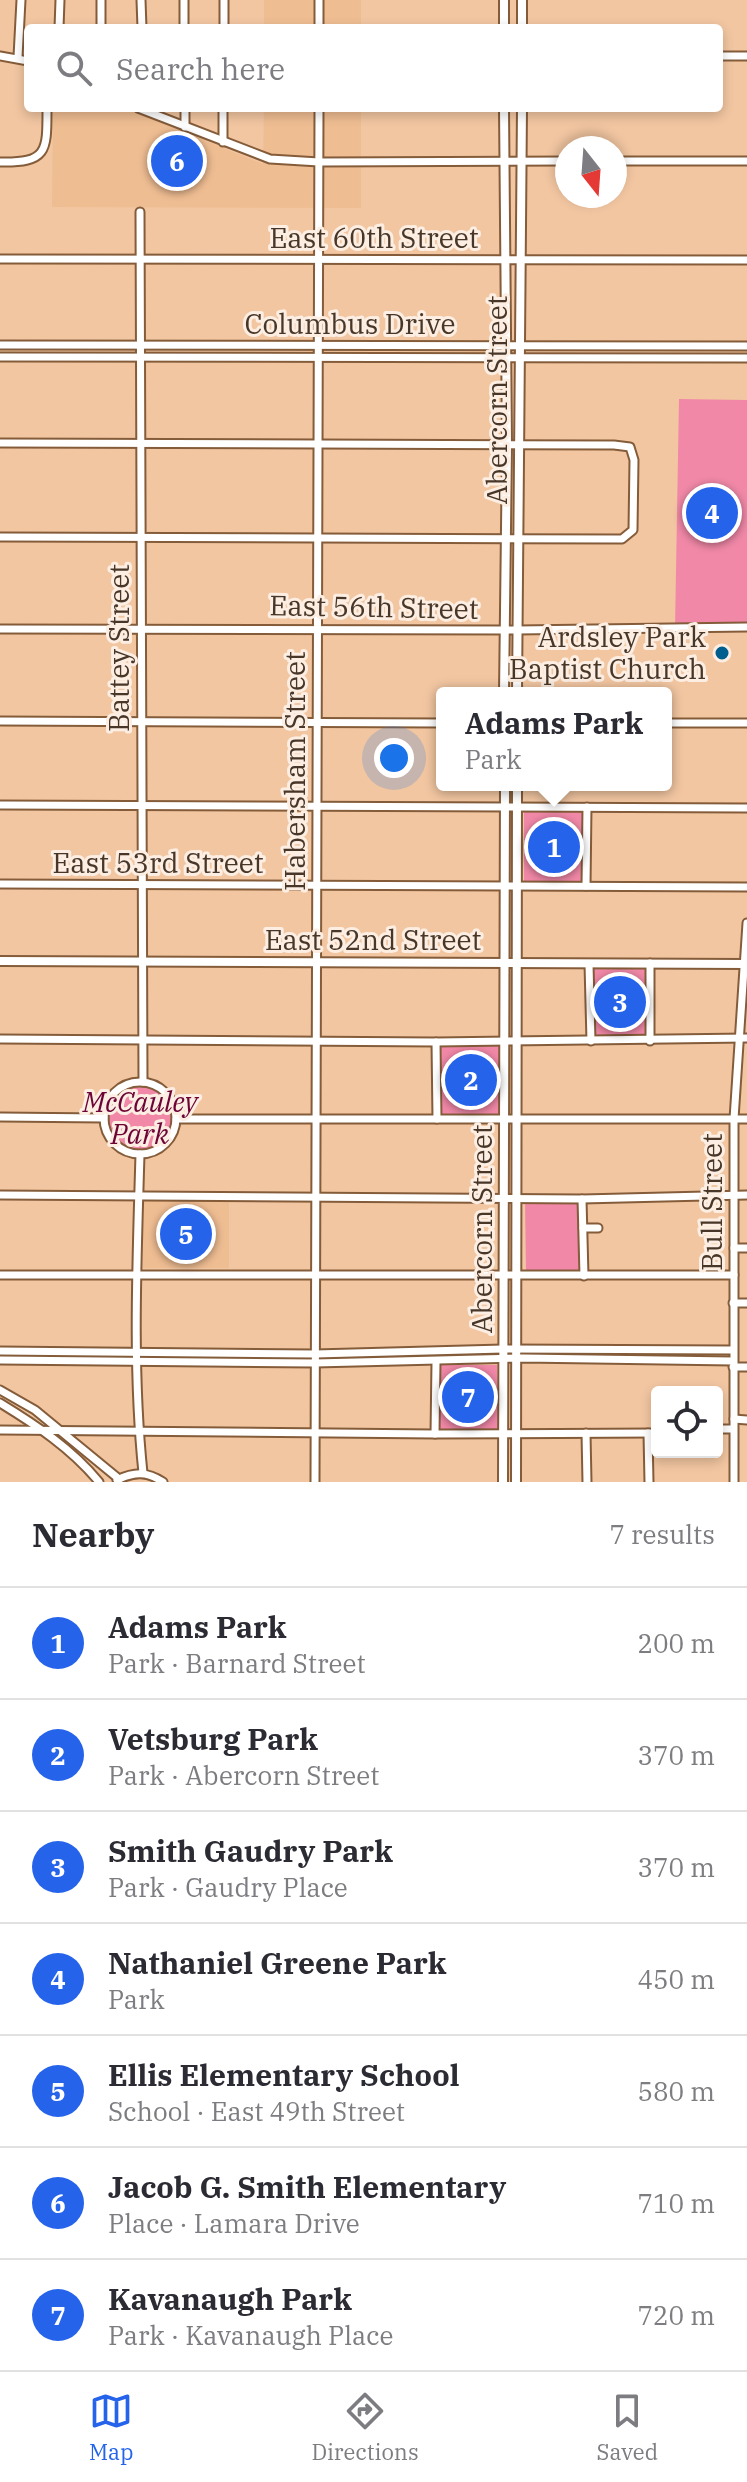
<!DOCTYPE html>
<html lang="en">
<head>
<meta charset="utf-8">
<style>
	body { margin:0; font-family:"IBM Plex Serif",serif; background:#f7f7f7; color:#2b2b33 }
	.controls { position:absolute; right:24px; bottom:24px; display:grid; overflow:hidden; border-radius:8px; box-shadow:0 4px 12px #0003 }
	.controls button { width:72px; height:72px; display:grid; place-items:center; padding:0; border:0; border-bottom:2px solid #e1e1e2; background:#fff; color:#2b2b33; font:40px sans-serif }
	.compass { position:absolute; left:555px; top:136px; width:72px; height:72px; border-radius:50%; background:#fff; box-shadow:0 4px 12px #0003; rotate:163deg }
	.you { position:absolute; left:394px; top:758px; width:28px; height:28px; margin:-20px; border:6px solid #fff; border-radius:50%; background:#1a73e8; box-shadow:0 0 0 12px #1a73e833 }
	.badge { display:grid; place-items:center; width:52px; height:52px; border-radius:50%; background:#2563eb; color:#fff; font-size:26px; font-weight:700 }
	.pin { position:absolute; translate:-50% -50%; border:4px solid #fff; box-shadow:0 2px 8px #0006 }
	.popup { position:absolute; left:436px; top:687px; width:236px; height:104px; box-sizing:border-box; display:grid; place-content:center; border-radius:8px; background:#fff; filter:drop-shadow(0 2px 6px #0005); font-size:26px; white-space:nowrap; color:#7c7c81 }
	.popup b { font-size:30px; color:#2b2b33 }
	.popup::after { content:''; position:absolute; left:50%; top:100%; margin-left:-16px; border:16px solid transparent; border-top-color:#fff }
	.list { margin:0; padding:0; list-style:none }
	h2 { display:flex; justify-content:space-between; align-items:center; height:104px; margin:0; padding:0 32px; font-size:34px }
	h2 small { font-size:26px; font-weight:400; color:#7c7c81 }
	.list li { display:grid; grid-template-columns:52px 1fr auto; gap:24px; align-items:center; box-sizing:border-box; height:112px; padding:0 32px; border-top:2px solid #e1e1e2 }
	.list b { display:block; font-size:30px; white-space:nowrap }
	.list p { margin:0; font-size:26px; white-space:nowrap; color:#7c7c81 }
	.list em { font-size:26px; font-style:normal; color:#7c7c81 }
	.icon { flex:none; width:44px; height:44px; fill:none; stroke:currentColor; stroke-width:2; stroke-linecap:round; stroke-linejoin:round }
	.map { position:relative; flex:none; width:747px; height:1482px; overflow:hidden }
	.search { position:absolute; background:#fff; box-shadow:0 4px 12px #0003; left:24px; right:24px; top:24px; height:88px; display:flex; align-items:center; gap:20px; box-sizing:border-box; padding:0 28px; border-radius:8px; color:#7c7c81; font-size:30px }
	.sheet { height:888px; background:#fff }
	nav { display:flex; justify-content:space-around; align-items:center; box-sizing:border-box; height:112px; border-top:2px solid #e1e1e2; background:#fff; font-size:22px; color:#7c7c81 }
	nav a { display:grid; justify-items:center; gap:4px }
	nav .on { color:#2563eb }
	.map>svg:first-child { display:block }
	.built { fill:#efbd92 }
	.green { fill:#f188a8 }
	.lines { fill:none; stroke-linecap:round; stroke-linejoin:round }
	.minor-casing { stroke:#845c3a; stroke-width:11 }
	.major-casing { stroke:#845c3a; stroke-width:12 }
	.minor { stroke:#fff; stroke-width:7 }
	.major { stroke:#fff; stroke-width:8 }
	.poi-dot { fill:#005e8e; stroke:#fceee2; stroke-width:3 }
	.labels { text-anchor:middle; stroke-width:6; stroke-linejoin:round; paint-order:stroke }
	.street-label { font-size:28px; fill:#483728; stroke:#fceee2 }
	.poi-label { font-size:28px; fill:#483728; stroke:#fceee2; text-anchor:end }
	.park-label { font-size:28px; font-style:italic; fill:#6d0435; stroke:#fceee2 }
</style>
</head>
<body>
<div class="map">
<svg width="747" height="1482" viewBox="0 0 747 1482">
	<rect width="100%" height="100%" fill="#f2c6a1"/>
	<g class="built">
		<rect x="264" y="0" width="97" height="28"/>
		<path d="M53 108H125L263 164 264 108H361V208L52 207Z"/>
		<rect x="143" y="1200" width="86" height="68"/>
	</g>
	<g class="green">
		<path d="M679 399 747 400V627L675 628Z"/>
		<path d="M585 809 584 883H524V811Z"/>
		<path d="M650 963V1041H591L589 964Z"/>
		<path d="M502 1044V1115L440 1116 439 1045Z"/>
		<circle cx="140" cy="1118" r="36"/>
		<path d="M525 1200 580 1201 582 1273H526Z"/>
		<path d="M438 1365H497L498 1429 439 1430Z"/>
	</g>
	<g class="lines">
		<defs>
			<g id="minor">
				<path d="M101 0V28"/>
				<path d="M141 0 142 28"/>
				<path d="M184 0V28"/>
				<path d="M59 28 60 0"/>
				<path d="M224 28V0"/>
				<path d="M319 28V0"/>
				<path d="M0 56 28 61"/>
				<path d="M719 56H747"/>
				<path d="M18 57 21 0"/>
				<path d="M138 108 270 159 319 162 567 161"/>
				<path d="M185 108V127"/>
				<path d="M223 142V108"/>
				<path d="M615 161H747"/>
				<path d="M0 162C48 163 47 151 47 108"/>
				<path d="M140 212 143 1082"/>
				<path d="M0 259 747 260"/>
				<path d="M0 345 747 346"/>
				<path d="M0 357 747 358"/>
				<path d="M0 443 614 445 630 447 634 460 633 530 622 539 0 537"/>
				<path d="M0 629 517 630 747 627"/>
				<path d="M0 721 442 723"/>
				<path d="M666 723H747"/>
				<path d="M0 805 747 808"/>
				<path d="M0 884 747 887"/>
				<path d="M586 886 587 807"/>
				<path d="M650 963V1041"/>
				<path d="M589 964 591 1041"/>
				<path d="M0 1039 436 1042 747 1038"/>
				<path d="M436 1042 437 1119"/>
				<circle cx="140" cy="1118" r="36"/>
				<path d="M0 1117 104 1118"/>
				<path d="M176 1119H747"/>
				<path d="M140 1154C137 1260 132 1368 143 1473"/>
				<path d="M0 1195 582 1199 747 1195"/>
				<path d="M582 1199 584 1276"/>
				<path d="M583 1228H598"/>
				<path d="M734 1248H747"/>
				<path d="M0 1275H734"/>
				<path d="M733 1303H747"/>
				<path d="M0 1351 315 1354 503 1349 733 1350"/>
				<path d="M0 1360 315 1363 523 1358 733 1361"/>
				<path d="M733 1367H747"/>
				<path d="M0 1390 35 1410 119 1479"/>
				<path d="M0 1403C36 1425 72 1449 99 1482"/>
				<path d="M734 1419 747 1420"/>
				<path d="M717 1429H733"/>
				<path d="M0 1430 435 1434 657 1433"/>
				<path d="M586 1433 587 1482"/>
				<path d="M648 1433 649 1482"/>
				<path d="M435 1434 436 1362"/>
				<path d="M117 1480C134 1472 147 1471 163 1482"/>
				<path d="M315 1482 319 108"/>
				<path d="M734 1482V1119L747 923"/>
			</g>
			<g id="major">
				<path d="M522 0V28"/>
				<path d="M504 28V0"/>
				<path d="M504 108 507 445 504 693"/>
				<path d="M517 693 522 108"/>
				<path d="M0 961 747 964"/>
				<path d="M503 1482 505 785"/>
				<path d="M516 1482 517 785"/>
			</g>
		</defs>
		<use href="#minor" class="minor-casing"/>
		<use href="#major" class="major-casing"/>
		<use href="#minor" class="minor"/>
		<use href="#major" class="major"/>
	</g>
	<circle class="poi-dot" cx="722" cy="653" r="8"/>
	<g class="labels">
		<g class="street-label">
			<text x="374" y="248">East 60th Street</text>
			<text x="350" y="334">Columbus Drive</text>
			<text transform="translate(497 400) rotate(-90)" y="10">Abercorn Street</text>
			<text transform="translate(374 607) rotate(1)" y="10">East 56th Street</text>
			<text transform="translate(119 648) rotate(-90)" y="10">Battey Street</text>
			<text transform="translate(295 771) rotate(-90)" y="10">Habersham Street</text>
			<text x="158" y="873">East 53rd Street</text>
			<text x="373" y="950">East 52nd Street</text>
			<text transform="translate(712 1202) rotate(-90)" y="10">Bull Street</text>
			<text transform="translate(482 1229) rotate(-90)" y="10">Abercorn Street</text>
		</g>
		<g class="poi-label">
			<text x="706" y="647">Ardsley Park<tspan x="706" dy="32">Baptist Church</tspan></text>
		</g>
		<g class="park-label">
			<text x="140" y="1112">McCauley<tspan x="140" dy="32">Park</tspan></text>
		</g>
	</g>
</svg>
<div class="controls">
<button><svg class="icon" aria-label="locate" viewBox="0 0 24 24"><circle cx="12" cy="12" r="6"/><path d="M12 2v4M12 18v4M2 12h4M18 12h4"/></svg></button>
</div>
<svg class="compass" viewBox="-18 -18 36 36"><path d="M0-13l5 13h-10z" fill="#e53935"/><path d="M0 13l5-13h-10z" fill="#7c7c81"/></svg>
<div class="you"></div>
<div class="pin badge" style="left:554px;top:847px">1</div>
<div class="popup"><b>Adams Park</b>Park</div>
<div class="pin badge" style="left:471px;top:1080px">2</div>
<div class="pin badge" style="left:620px;top:1002px">3</div>
<div class="pin badge" style="left:712px;top:513px">4</div>
<div class="pin badge" style="left:186px;top:1234px">5</div>
<div class="pin badge" style="left:177px;top:161px">6</div>
<div class="pin badge" style="left:468px;top:1397px">7</div>
<div class="search"><svg class="icon" aria-label="search" viewBox="0 0 24 24"><circle cx="10" cy="10" r="6"/><path d="M15 15l6 6"/></svg>Search here</div>
</div>
<section class="sheet">
<h2>Nearby<small>7 results</small></h2>
<ul class="list">
<li><span class="badge">1</span><div><b>Adams Park</b><p>Park · Barnard Street</p></div><em>200 m</em></li>
<li><span class="badge">2</span><div><b>Vetsburg Park</b><p>Park · Abercorn Street</p></div><em>370 m</em></li>
<li><span class="badge">3</span><div><b>Smith Gaudry Park</b><p>Park · Gaudry Place</p></div><em>370 m</em></li>
<li><span class="badge">4</span><div><b>Nathaniel Greene Park</b><p>Park</p></div><em>450 m</em></li>
<li><span class="badge">5</span><div><b>Ellis Elementary School</b><p>School · East 49th Street</p></div><em>580 m</em></li>
<li><span class="badge">6</span><div><b>Jacob G. Smith Elementary</b><p>Place · Lamara Drive</p></div><em>710 m</em></li>
<li><span class="badge">7</span><div><b>Kavanaugh Park</b><p>Park · Kavanaugh Place</p></div><em>720 m</em></li>
</ul>
</section>
<nav>
<a class="on"><svg class="icon" aria-label="map" viewBox="0 0 24 24"><path d="M3 6l6-2 6 2 6-2v14l-6 2-6-2-6 2zM9 4v14M15 6v14"/></svg>Map</a>
<a><svg class="icon" aria-label="directions" viewBox="0 0 24 24"><path d="M12 3l9 9-9 9-9-9zM9 14v-3h6M13 9l2 2-2 2"/></svg>Directions</a>
<a><svg class="icon" aria-label="saved" viewBox="0 0 24 24"><path d="M7 4h10v16l-5-4-5 4z"/></svg>Saved</a>
</nav>
</body>
</html>
